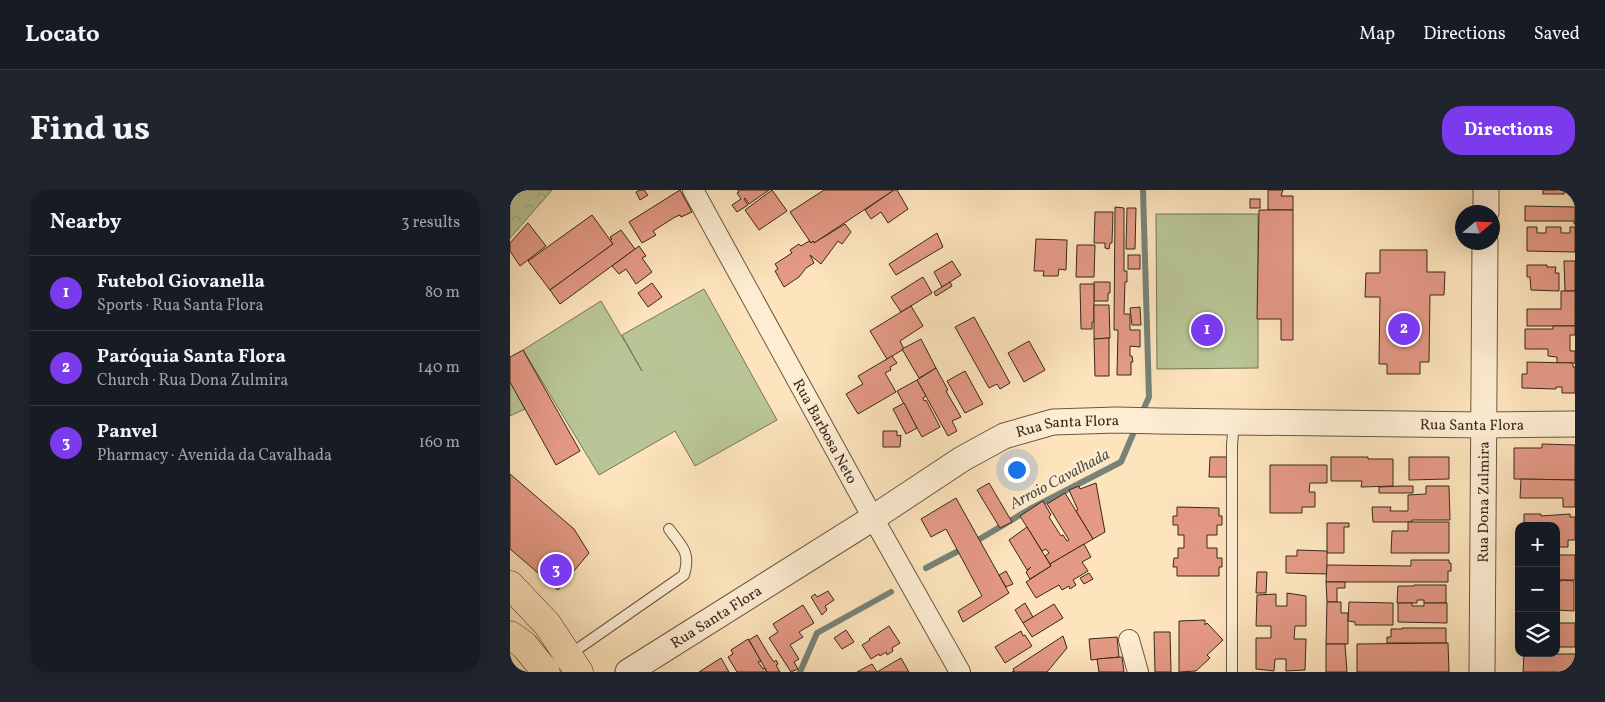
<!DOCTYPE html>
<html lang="en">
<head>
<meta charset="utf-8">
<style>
	body { margin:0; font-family:Vollkorn,serif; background:#20242c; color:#f1f3f6 }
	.controls { position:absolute; right:15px; bottom:15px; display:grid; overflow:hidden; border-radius:10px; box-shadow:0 5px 20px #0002 }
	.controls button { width:45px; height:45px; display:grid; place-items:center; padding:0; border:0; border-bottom:1px solid #363941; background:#171b24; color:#f1f3f6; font:25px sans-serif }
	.compass { position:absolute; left:945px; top:15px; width:45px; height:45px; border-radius:50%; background:#171b24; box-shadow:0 5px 20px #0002; rotate:71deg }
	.you { position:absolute; left:506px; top:279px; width:18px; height:18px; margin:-12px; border:4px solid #fff; border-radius:50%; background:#1a73e8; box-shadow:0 0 0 8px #1a73e833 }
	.badge { display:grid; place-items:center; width:32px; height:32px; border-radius:50%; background:#7c3aed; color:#fff; font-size:16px; font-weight:700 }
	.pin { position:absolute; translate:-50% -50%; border:2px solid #fff; box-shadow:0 1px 5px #0006 }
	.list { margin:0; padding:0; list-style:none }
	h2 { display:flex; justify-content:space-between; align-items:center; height:65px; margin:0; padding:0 20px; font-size:21px }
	h2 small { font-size:16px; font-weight:400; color:#9ea1a6 }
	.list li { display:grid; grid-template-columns:32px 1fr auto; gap:15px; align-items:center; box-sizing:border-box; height:75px; padding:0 20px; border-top:1px solid #363941 }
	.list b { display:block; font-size:19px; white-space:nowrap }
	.list p { margin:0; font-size:16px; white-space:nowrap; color:#9ea1a6 }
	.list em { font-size:16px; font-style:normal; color:#9ea1a6 }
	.icon { flex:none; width:28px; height:28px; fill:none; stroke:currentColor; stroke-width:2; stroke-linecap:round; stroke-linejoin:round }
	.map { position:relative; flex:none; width:1065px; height:482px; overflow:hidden; border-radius:20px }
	header { display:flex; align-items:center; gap:30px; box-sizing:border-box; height:70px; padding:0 25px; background:#171b24; border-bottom:1px solid #363941 }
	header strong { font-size:24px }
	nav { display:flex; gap:28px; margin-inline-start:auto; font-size:18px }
	.intro { display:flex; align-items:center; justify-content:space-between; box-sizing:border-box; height:120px; padding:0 30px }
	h1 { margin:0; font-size:35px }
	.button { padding:12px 22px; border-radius:20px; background:#7c3aed; color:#fff; font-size:18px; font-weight:700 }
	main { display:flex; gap:30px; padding:0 30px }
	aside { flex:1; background:#171b24; border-radius:20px; box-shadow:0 5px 20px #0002 }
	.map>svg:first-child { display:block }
	.forest { fill:url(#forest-crowns); stroke:#787658 }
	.garden { fill:#b9c596; stroke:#787658 }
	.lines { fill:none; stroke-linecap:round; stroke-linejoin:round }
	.stream { stroke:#778279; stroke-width:6 }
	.building { fill:#e49985; stroke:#37281b }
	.service-casing { stroke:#685743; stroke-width:12 }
	.minor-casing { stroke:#685743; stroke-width:22 }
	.tertiary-casing { stroke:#685743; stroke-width:27 }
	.primary-casing { stroke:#37281b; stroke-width:29 }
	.service { stroke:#feedd3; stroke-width:10 }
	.minor { stroke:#feedd3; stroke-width:20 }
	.tertiary { stroke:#feedd3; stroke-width:25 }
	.primary { stroke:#fde4bc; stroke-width:28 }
	.labels { text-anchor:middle; stroke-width:4; stroke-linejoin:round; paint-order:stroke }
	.street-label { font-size:15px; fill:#37281b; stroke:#feedd3 }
	.water-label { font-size:16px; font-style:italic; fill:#57554a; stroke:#feedd3 }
</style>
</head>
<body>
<header>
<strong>Locato</strong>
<nav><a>Map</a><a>Directions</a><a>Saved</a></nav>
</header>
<div class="intro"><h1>Find us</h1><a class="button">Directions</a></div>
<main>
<aside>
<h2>Nearby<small>3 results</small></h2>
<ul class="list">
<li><span class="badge">1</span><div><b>Futebol Giovanella</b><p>Sports · Rua Santa Flora</p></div><em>80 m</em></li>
<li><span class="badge">2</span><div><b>Paróquia Santa Flora</b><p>Church · Rua Dona Zulmira</p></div><em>140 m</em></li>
<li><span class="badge">3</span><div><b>Panvel</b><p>Pharmacy · Avenida da Cavalhada</p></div><em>160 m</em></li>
</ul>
</aside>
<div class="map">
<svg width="1065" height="482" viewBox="0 0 1065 482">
	<defs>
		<pattern id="forest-crowns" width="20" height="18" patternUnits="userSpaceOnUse" patternTransform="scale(1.25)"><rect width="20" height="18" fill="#b9c596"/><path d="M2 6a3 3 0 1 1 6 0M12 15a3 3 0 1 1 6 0" fill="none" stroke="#a0a981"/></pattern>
	</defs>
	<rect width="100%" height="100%" fill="#fde4bc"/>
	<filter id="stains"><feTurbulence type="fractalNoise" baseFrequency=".004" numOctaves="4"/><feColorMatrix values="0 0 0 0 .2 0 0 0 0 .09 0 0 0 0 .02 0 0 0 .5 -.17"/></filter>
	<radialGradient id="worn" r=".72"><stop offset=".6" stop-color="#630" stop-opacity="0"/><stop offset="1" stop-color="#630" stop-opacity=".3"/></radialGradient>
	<path class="forest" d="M0 0H42L0 48Z"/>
	<g class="garden">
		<path d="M646 24H748V178L647 179Z"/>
		<path d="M194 99 267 230 185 276 165 241 89 285 13 160 91 111 132 181 112 145Z"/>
		<path d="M0 191 15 219 0 226Z"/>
	</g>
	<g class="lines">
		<g class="stream">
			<path d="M631 225 639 207 633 0"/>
			<path d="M463 353 520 319 611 272 626 237"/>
			<path d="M416 378 454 358"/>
			<path d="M290 482 307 443 381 402"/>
		</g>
	</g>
	<g class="building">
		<path d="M130 0H134L138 5 130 10 126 2Z"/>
		<path d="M170 0 182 22 171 27 170 25 165 27 143 41 146 45 132 53 119 32Z"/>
		<path d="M228 0H259L239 14 235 8 234 9 238 15 227 22 222 15 231 9 227 3 229 2Z"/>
		<path d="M262 0 277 21 249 40 235 20Z"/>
		<path d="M314 0H384L304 53 303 51 301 53 280 22Z"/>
		<path d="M384 0H387L398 19 378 33 371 22 361 29 355 20Z"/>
		<path d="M758 0H773L771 6H783V20H758Z"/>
		<rect x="1033" y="0" width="21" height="4"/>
		<rect x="740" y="9" width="10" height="9"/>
		<path d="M1015 16 1065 17V34H1064V31H1015Z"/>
		<path d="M605 17 614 18V81H617V92H615L614 124H620V140H630V157L620 156V166H622L623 172H621V185H607L608 140H604Z"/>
		<path d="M617 18H626L625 59H616Z"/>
		<path d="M749 20H783V150H771V129H747Z"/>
		<path d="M585 22H603L602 53H600L599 59 595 58V53H584Z"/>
		<path d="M82 25 103 54 40 100 18 71Z"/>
		<path d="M18 33 36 56 10 76 0 61V53Z"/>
		<path d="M335 34 341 42 332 54 328 51 311 74 300 65 304 73 296 78 289 87 274 97 265 81 268 79 265 74 282 63 280 60 289 54 291 56 299 51 301 53 303 51 304 53Z"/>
		<path d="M1017 37H1027V43H1036V37H1051V43H1060V37H1065V62L1017 61Z"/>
		<path d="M111 40 125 59 50 114 40 100 103 54 100 50 102 49 100 47Z"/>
		<path d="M427 43 433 57 386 85 379 74Z"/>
		<path d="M526 49 557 50 556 80 549 79 548 86H533L534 81H524Z"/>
		<path d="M567 55H585L584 87H566Z"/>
		<path d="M129 56 136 66 132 68 142 82 126 94 116 79 109 84 102 76Z"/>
		<path d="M870 60H917V82H935L934 105H920L919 172H910V184H877V174H869L870 107H855L856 83H870Z"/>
		<rect x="618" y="65" width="12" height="14"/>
		<path d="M442 71 451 85 432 97 424 82Z"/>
		<path d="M1054 71H1065V101H1055Z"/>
		<path d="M1017 75H1037V77H1046L1045 83H1049V101L1021 100 1020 87H1017Z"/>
		<path d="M413 87 422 103 391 122 381 107Z"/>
		<path d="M440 92 442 96 426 106 424 102Z"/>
		<path d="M584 92H600V103H598V111H584Z"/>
		<path d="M142 93 152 107 138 117 128 103Z"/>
		<path d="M570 94H584V132H582V139H571Z"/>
		<path d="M1051 101H1065V136H1017V119H1051Z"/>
		<path d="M584 115H599L600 148 584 149Z"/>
		<path d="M401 116 413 136 390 151 394 159 377 169 360 141Z"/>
		<path d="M630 117 631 135H622L620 118Z"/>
		<path d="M464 127 500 193 490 199 487 194 479 198 445 137Z"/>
		<path d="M1043 136H1065V145H1060V161H1065V173H1047V167L1038 166V159H1015V139H1043Z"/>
		<path d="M599 148V186H585L584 149Z"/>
		<path d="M411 149 426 178 409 188 392 159Z"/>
		<path d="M519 151 535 180 514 192 498 163Z"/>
		<path d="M13 160 70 261 46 275 0 192V167Z"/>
		<path d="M382 166 387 173 380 177 381 180 375 183 386 202 348 224 336 204 353 194 348 186Z"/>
		<path d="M1017 172 1063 173V177H1065V203H1052V197H1046V199L1012 198V184H1017Z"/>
		<path d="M426 178 438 200 436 201 451 227 442 231 447 241 438 246 407 190Z"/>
		<path d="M455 181 473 214 455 223 437 191Z"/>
		<path d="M407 190 416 206 413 208 414 211 416 210 430 237 412 247 387 201Z"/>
		<path d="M394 213 407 238 396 244 383 219Z"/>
		<path d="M373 241H387V246L391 245 390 257H373Z"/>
		<path d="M1032 254 1065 255V290L1004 289V258H1032Z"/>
		<path d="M700 267H717V287H699Z"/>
		<path d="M821 267H858V269H883V296L851 297 852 291H821Z"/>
		<path d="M899 267H939V289L899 290Z"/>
		<path d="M760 275H817V293H800L799 302H805V317H792V323H760Z"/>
		<path d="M0 284 64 339 79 363 48 400 0 359Z"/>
		<path d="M1011 289 1065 290V317H1053V308H1010Z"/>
		<path d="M479 293 502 332 490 338 467 300Z"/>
		<path d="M586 293 595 342 583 349 566 321 568 320 559 300 569 296 570 299Z"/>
		<path d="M892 296H903V303H869V297Z"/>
		<path d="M916 296H939L940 330H902V332H863L862 317H881L880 321H898V305L916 304Z"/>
		<path d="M555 303 583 349 540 374 535 366 539 363 536 359 532 361 510 326 533 311 541 325 539 327 551 346 553 345 557 351 559 350 537 314Z"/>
		<path d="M446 308 499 403 453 432 448 421 472 406 436 339 421 347 411 329Z"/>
		<path d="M667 317 709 318V326H712V335H707V345H697V358H707V368H712V377H709V386H667V377H663L664 368H668V358H674V345H668V335H663V326H667Z"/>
		<path d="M1014 324H1031V326L1060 324V327H1065V350H1058V357H1046V336H1014Z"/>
		<path d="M898 332H939V363H881L882 341H898Z"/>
		<path d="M817 333H839V337H834V363H817Z"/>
		<path d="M517 337 541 376 520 389 516 382 521 377 517 380 499 350Z"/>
		<path d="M574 354 581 367 572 372 578 381 563 390 566 395 560 399 559 396 552 400 549 395 526 408 516 392 541 376 540 374Z"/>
		<path d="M787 360 817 361V384L776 383V366H787Z"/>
		<rect x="1046" y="365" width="19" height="25"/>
		<path d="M901 370H939V373H941V381H938V392H816L817 375 901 376Z"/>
		<path d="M496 381 503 394 496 397 489 385Z"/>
		<path d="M747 382H757L756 403H746Z"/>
		<path d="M579 383 583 389 574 394 570 388Z"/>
		<path d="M1051 390 1064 391V421L1047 420V391H1051Z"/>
		<path d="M816 392H835V398H827V412H817Z"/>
		<path d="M904 395H936V413H914V410H907V413H887L888 396H904Z"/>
		<path d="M318 401 324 410 315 416 317 420 312 425 301 407 305 404 307 407Z"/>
		<path d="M777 403 796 406V436H785L784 449H796L795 480 776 481V469H765L764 481 746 479V448H761V436H746L747 405 766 404V416H777Z"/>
		<path d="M817 412H831V423H838V454H816Z"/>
		<path d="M839 412 883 413V435H845V432L838 431Z"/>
		<path d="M515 413 523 427 513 433 505 420Z"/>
		<path d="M888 413H902V416H914V413H937V433L888 432Z"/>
		<path d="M544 414 553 428 522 447 513 433Z"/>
		<path d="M293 415 304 433 289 442 293 447 280 455 289 469 284 472 288 479 281 482 259 448 268 442 263 434Z"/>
		<path d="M695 430V435L697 433 713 450 697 465 700 468 686 481 669 482V431Z"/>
		<rect x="1046" y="433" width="19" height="24"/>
		<path d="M379 436 390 453 382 458 383 461 377 465 376 462 370 466 369 464 361 469 352 455 360 450 359 449Z"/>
		<path d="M892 438H936V453H877V447H881V439H892Z"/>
		<path d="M336 440 344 452 332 459 324 448Z"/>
		<path d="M511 441 513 446 515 445 522 456 495 473 485 457Z"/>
		<path d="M644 442H660L661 482H645Z"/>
		<path d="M247 445 259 465 264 472 266 470 268 474 266 475 270 482H257L239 450Z"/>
		<path d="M553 446 557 458 537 482H502L504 481 503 479Z"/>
		<path d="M607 447 609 467 581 470 579 449Z"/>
		<path d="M238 449 251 471 248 472 253 479 255 478 257 482H227L218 467 223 464 221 460Z"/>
		<path d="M938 453 939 482H847V454Z"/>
		<path d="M816 454H835L837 482H816Z"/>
		<path d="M1014 464H1065V482H1013Z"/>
		<path d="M612 467 614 482H589L587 469Z"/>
		<path d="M211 468 219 482H189Z"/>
		<path d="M391 468 399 482H367Z"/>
		<path d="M362 474 367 482H347Z"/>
	</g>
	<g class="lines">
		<defs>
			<g id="service">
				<path d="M59 465 174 385C181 362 172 357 159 339"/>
				<path d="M722 482V255L724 232"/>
			</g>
			<g id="minor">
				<path id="s1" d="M183 0 363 328 450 482"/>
				<path d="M619 450 628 482"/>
			</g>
			<g id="tertiary">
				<path d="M976 22V0"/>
				<path id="s2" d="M118 482 363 328 452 269 494 246 543 232 607 230 649 231 974 235 1065 234"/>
				<path id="s3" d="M972 482 975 52"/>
			</g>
			<g id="primary">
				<path d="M0 395 37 434 69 482"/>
				<path d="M0 445 14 455 36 482"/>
			</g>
		</defs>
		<use href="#service" class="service-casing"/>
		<use href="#minor" class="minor-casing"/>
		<use href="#tertiary" class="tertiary-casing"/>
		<use href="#primary" class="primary-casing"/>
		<use href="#service" class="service"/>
		<use href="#minor" class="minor"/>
		<use href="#tertiary" class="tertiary"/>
		<use href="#primary" class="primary"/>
	</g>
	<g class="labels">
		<g class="street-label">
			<text dy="5" stroke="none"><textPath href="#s2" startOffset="914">Rua Santa Flora</textPath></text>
			<text dy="5" stroke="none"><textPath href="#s2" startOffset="509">Rua Santa Flora</textPath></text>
			<text dy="5" stroke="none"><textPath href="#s1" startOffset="275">Rua Barbosa Neto</textPath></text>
			<text dy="5" stroke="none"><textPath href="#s3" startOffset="170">Rua Dona Zulmira</textPath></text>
			<text dy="5" stroke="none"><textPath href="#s2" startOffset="104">Rua Santa Flora</textPath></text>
		</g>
		<g class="water-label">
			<text transform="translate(549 288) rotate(-28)" y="6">Arroio Cavalhada</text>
		</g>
	</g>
	<rect width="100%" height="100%" filter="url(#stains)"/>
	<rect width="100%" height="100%" fill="url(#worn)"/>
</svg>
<div class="controls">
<button>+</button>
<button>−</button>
<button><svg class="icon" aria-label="layers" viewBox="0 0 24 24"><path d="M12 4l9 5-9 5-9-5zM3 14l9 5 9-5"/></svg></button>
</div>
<svg class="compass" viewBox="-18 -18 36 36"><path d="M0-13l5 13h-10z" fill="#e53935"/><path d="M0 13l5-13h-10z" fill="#9ea1a6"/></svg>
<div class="you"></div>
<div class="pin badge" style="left:697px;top:140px">1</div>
<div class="pin badge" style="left:894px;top:139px">2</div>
<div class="pin badge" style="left:46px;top:380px">3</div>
</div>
</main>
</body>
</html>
